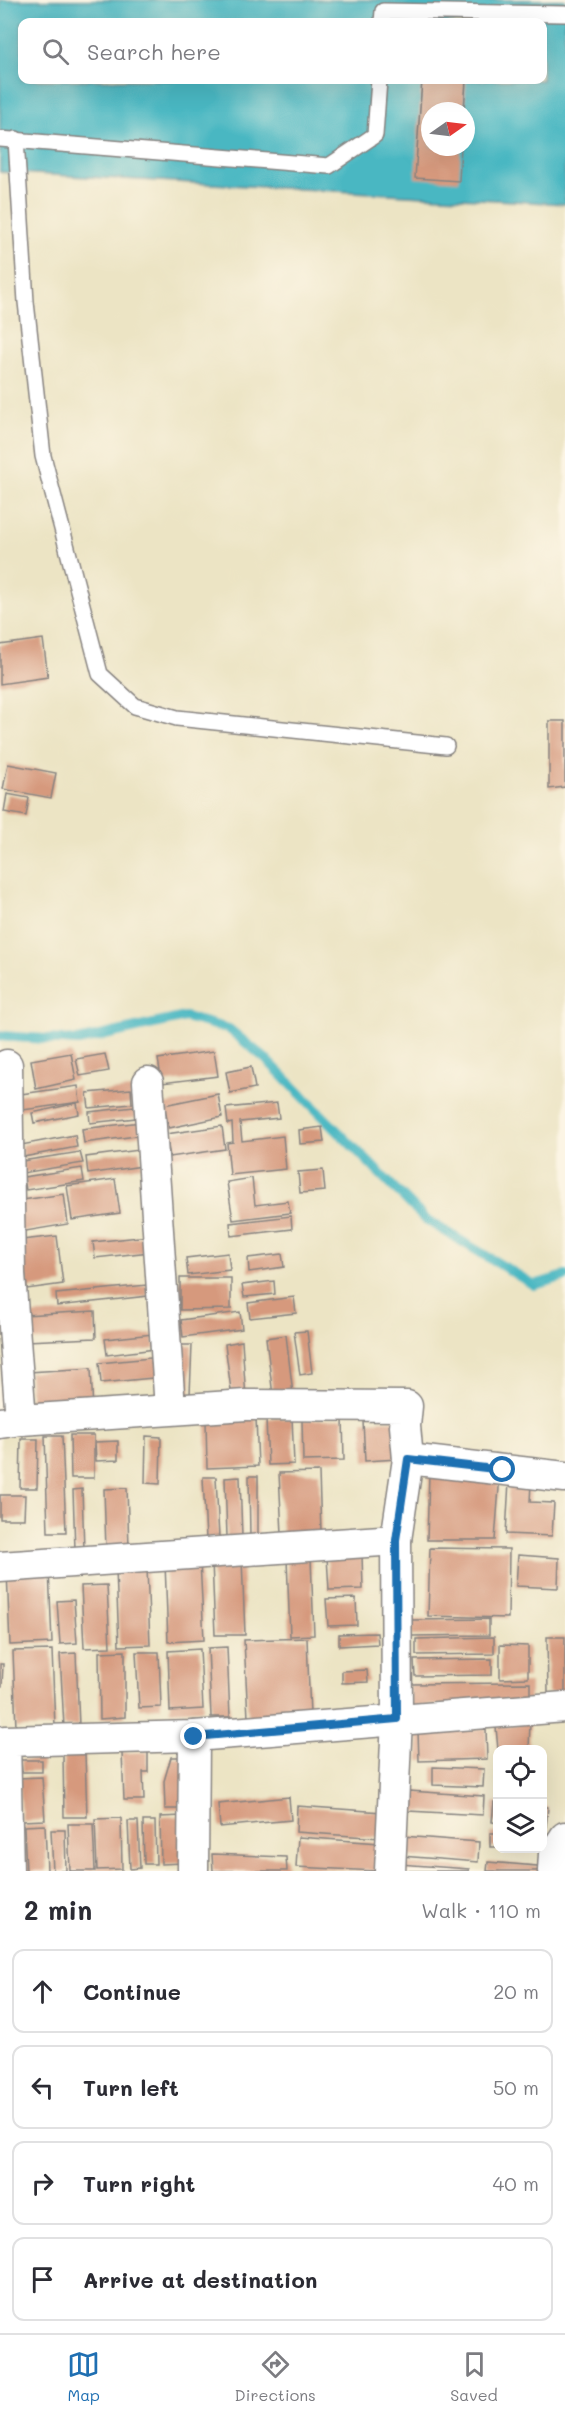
<!DOCTYPE html>
<html lang="en">
<head>
<meta charset="utf-8">
<style>
	body { margin:0; font-family:Mali,sans-serif; background:#f7f7f7; color:#2b2b33 }
	.controls { position:absolute; right:18px; bottom:18px; display:grid; overflow:hidden; border-radius:12px; box-shadow:0 6px 24px #0002 }
	.controls button { width:54px; height:54px; display:grid; place-items:center; padding:0; border:0; border-bottom:2px solid #e1e1e2; background:#fff; color:#2b2b33; font:30px sans-serif }
	.compass { position:absolute; left:421px; top:102px; width:54px; height:54px; border-radius:50%; background:#fff; box-shadow:0 6px 24px #0002; rotate:76deg }
	.stop { position:absolute; width:18px; height:18px; margin:-14px; border:4px solid #1f6fb2; border-radius:50%; background:#fff }
	.stop.end { background:#1f6fb2; border-color:#fff; box-shadow:0 2px 6px #0008 }
	.list { margin:0; padding:0; list-style:none }
	h2 { display:flex; justify-content:space-between; align-items:center; height:78px; margin:0; padding:0 24px; font-size:26px }
	h2 small { font-size:20px; font-weight:400; color:#7c7c81 }
	.list li { display:grid; grid-template-columns:39px 1fr auto; gap:18px; align-items:center; box-sizing:border-box; height:84px; margin:0 12px 12px; padding:0 12px; border:2px solid #e1e1e2; border-radius:12px }
	.list b { display:block; font-size:22px; white-space:nowrap }
	.list em { font-size:20px; font-style:normal; color:#7c7c81 }
	.icon { flex:none; width:33px; height:33px; fill:none; stroke:currentColor; stroke-width:2; stroke-linecap:round; stroke-linejoin:round }
	.map { position:relative; flex:none; width:565px; height:1871px; overflow:hidden }
	.search { position:absolute; background:#fff; box-shadow:0 6px 24px #0002; left:18px; right:18px; top:18px; height:66px; display:flex; align-items:center; gap:15px; box-sizing:border-box; padding:0 21px; border-radius:12px; color:#7c7c81; font-size:22px }
	.sheet { height:462px; background:#fff }
	nav { display:flex; justify-content:space-around; align-items:center; box-sizing:border-box; height:84px; border-top:2px solid #e1e1e2; background:#fff; font-size:16px; color:#7c7c81 }
	nav a { display:grid; justify-items:center; gap:3px }
	nav .on { color:#1f6fb2 }
	.map>svg:first-child { display:block }
	.water { fill:#48b7c2; stroke:#356c7e; stroke-width:1.5; fill-rule:evenodd }
	.lines { fill:none; stroke-linecap:round; stroke-linejoin:round }
	.stream { stroke:#48b7c2; stroke-width:10 }
	.building { fill:#d6997d }
	.lane-casing { stroke:#878380; stroke-width:18 }
	.street-casing { stroke:#878380; stroke-width:33 }
	.lane { stroke:#fff; stroke-width:15 }
	.street { stroke:#fff; stroke-width:30 }
	.route { stroke:#1f6fb2; stroke-width:8 }
</style>
</head>
<body>
<div class="map">
<svg width="565" height="1871" viewBox="0 0 565 1871">
	<rect width="100%" height="100%" fill="#fcf5e5"/>
	<filter id="ink" filterUnits="userSpaceOnUse"><feTurbulence type="fractalNoise" baseFrequency=".0167" numOctaves="2"/><feDisplacementMap in="SourceGraphic" scale="12" xChannelSelector="R" yChannelSelector="G"/><feConvolveMatrix kernelMatrix="1 2 1 2 8 2 1 2 1" color-interpolation-filters="sRGB"/></filter>
	<filter id="wash" filterUnits="userSpaceOnUse"><feTurbulence type="fractalNoise" baseFrequency=".008" numOctaves="4" result="noise"/><feDisplacementMap in="SourceGraphic" scale="24" xChannelSelector="R" yChannelSelector="G"/><feGaussianBlur stdDeviation="1.35" result="paint"/><feColorMatrix in="noise" values="0 0 0 0 0 0 0 0 0 0 0 0 0 0 0 0 0 1.4 0 .05"/><feComposite in="paint" operator="in"/></filter>
	<g filter="url(#wash)">
		<rect width="100%" height="100%" fill="#ece4c4"/>
		<path class="water" d="M0 0H565V204L0 172ZM22 22H542V80H22ZM430 111H466V147H430Z"/>
		<g class="lines">
			<path class="stream" d="M0 1036 78 1041 185 1017 229 1029 267 1060 425 1219 534 1285 565 1276"/>
		</g>
		<g id="blocks">
			<g class="building">
				<path d="M422 80H466L464 111H430V147H461L459 181 415 178Z"/>
				<path d="M43 639 48 677 0 684V645Z"/>
				<path d="M549 721H565V787L549 789Z"/>
				<path d="M8 764 56 773 51 798 3 789Z"/>
				<path d="M7 794 29 798 26 816 4 812Z"/>
				<path d="M214 1051 218 1076 162 1083 158 1059Z"/>
				<path d="M71 1053 76 1080 36 1089 31 1060Z"/>
				<path d="M105 1054 109 1071 80 1076 76 1059Z"/>
				<path d="M251 1067 255 1088 230 1093 226 1072Z"/>
				<path d="M78 1086 80 1102 16 1111 14 1095Z"/>
				<path d="M131 1089 132 1104 89 1108 87 1093Z"/>
				<path d="M218 1094 222 1117 169 1128 164 1105Z"/>
				<path d="M77 1103 79 1114 34 1123 32 1113Z"/>
				<path d="M277 1103 279 1118 240 1122 242 1141 283 1136 286 1169 230 1175 227 1143 233 1142 232 1123 228 1124 226 1108Z"/>
				<path d="M134 1107 136 1118 90 1123 89 1112Z"/>
				<path d="M141 1122 143 1135 84 1143 82 1129Z"/>
				<path d="M222 1126 225 1149 170 1157 166 1134Z"/>
				<path d="M322 1127 324 1142 300 1144 299 1130Z"/>
				<path d="M75 1135 77 1147 23 1157 21 1145Z"/>
				<path d="M139 1150 142 1166 88 1174 86 1157Z"/>
				<path d="M80 1152 83 1163 23 1173 22 1161Z"/>
				<path d="M82 1168 84 1181 26 1190 24 1177Z"/>
				<path d="M323 1170 325 1191 300 1193 298 1172Z"/>
				<path d="M252 1178 255 1205 288 1201 290 1213 233 1220 227 1182Z"/>
				<path d="M115 1179 120 1213 72 1220 67 1186Z"/>
				<path d="M64 1194 68 1224 20 1232 16 1201Z"/>
				<path d="M291 1216 292 1229 231 1236 230 1223Z"/>
				<path d="M57 1236 63 1284 27 1289 22 1240Z"/>
				<path d="M148 1236 150 1252 95 1258 93 1242Z"/>
				<path d="M228 1253 230 1270 188 1275 186 1258Z"/>
				<path d="M282 1254 284 1267 249 1272 248 1258Z"/>
				<path d="M180 1278H231V1309L180 1310Z"/>
				<path d="M274 1281 275 1294 244 1297 242 1285Z"/>
				<path d="M147 1285 148 1296 57 1306 56 1294Z"/>
				<path d="M294 1297 296 1313 250 1318 248 1303Z"/>
				<path d="M95 1311 96 1338 26 1341 24 1315Z"/>
				<path d="M240 1312 242 1329 183 1337 181 1320Z"/>
				<path d="M307 1331 312 1373 300 1375 294 1332Z"/>
				<path d="M153 1334 155 1349 107 1355 105 1339Z"/>
				<path d="M286 1335 293 1394 273 1396 266 1338Z"/>
				<path d="M242 1341 246 1398H232L225 1344Z"/>
				<path d="M176 1345H192L190 1394H175Z"/>
				<path d="M161 1357 163 1377 101 1383 99 1363Z"/>
				<path d="M91 1368 93 1411 31 1415 29 1372Z"/>
				<path d="M256 1418 258 1466 207 1468 206 1420Z"/>
				<path d="M292 1418 294 1464 268 1465 266 1419Z"/>
				<path d="M343 1418 344 1460 303 1461 302 1420Z"/>
				<path d="M396 1420 398 1459 365 1461 363 1421Z"/>
				<path d="M70 1435H94V1478H71Z"/>
				<path d="M45 1436H62L66 1532H48Z"/>
				<path d="M146 1436 161 1437 160 1484 145 1483Z"/>
				<path d="M21 1439H38L37 1488H20Z"/>
				<path d="M118 1441V1460L96 1461 95 1442Z"/>
				<path d="M319 1472 321 1533 282 1534 279 1473Z"/>
				<path d="M429 1474H500L495 1540H427Z"/>
				<path d="M249 1476H258V1537H250Z"/>
				<path d="M203 1477H216L219 1538 206 1539Z"/>
				<path d="M240 1477 242 1537H227L225 1478Z"/>
				<path d="M509 1481 531 1483 530 1502 554 1503 552 1536 506 1534Z"/>
				<path d="M127 1488 129 1547 106 1549 104 1489Z"/>
				<path d="M82 1489 84 1550H75L73 1490Z"/>
				<path d="M0 1495H25L24 1519H0Z"/>
				<path d="M430 1548 509 1549 508 1618 428 1616Z"/>
				<path d="M362 1555 363 1589 329 1590 327 1557Z"/>
				<path d="M518 1555 559 1558 558 1588 516 1586Z"/>
				<path d="M242 1559 245 1635H215L212 1561Z"/>
				<path d="M287 1559H311L314 1635 290 1636Z"/>
				<path d="M200 1561 204 1640 168 1642 165 1563Z"/>
				<path d="M147 1568 150 1645 119 1646 116 1569Z"/>
				<path d="M49 1569 52 1643 10 1645 7 1571Z"/>
				<path d="M107 1585 110 1647 84 1648 81 1586Z"/>
				<path d="M356 1598 357 1625 328 1626 326 1599Z"/>
				<path d="M74 1600 77 1643 60 1644 57 1601Z"/>
				<path d="M489 1619V1635L412 1636V1620Z"/>
				<path d="M377 1633 378 1644 339 1646V1634Z"/>
				<path d="M494 1637V1654L416 1655V1639Z"/>
				<path d="M547 1637H565V1693H548Z"/>
				<path d="M307 1638 310 1715 248 1718 244 1640Z"/>
				<path d="M500 1645 528 1646V1678L500 1679Z"/>
				<path d="M227 1647 230 1717H211L208 1648Z"/>
				<path d="M200 1649 203 1709 170 1711 168 1651Z"/>
				<path d="M52 1650 55 1727 16 1728 13 1651Z"/>
				<path d="M125 1651V1717L100 1719 99 1652Z"/>
				<path d="M136 1652H159L161 1707 139 1708Z"/>
				<path d="M76 1653 79 1726 64 1727 60 1654Z"/>
				<path d="M492 1659V1675L415 1676 414 1660Z"/>
				<path d="M0 1664H3L2 1686H0Z"/>
				<path d="M367 1670 368 1682 342 1683V1671Z"/>
				<path d="M530 1683V1704L410 1706V1684Z"/>
				<path d="M530 1722 529 1750H498L496 1727Z"/>
				<path d="M486 1729 487 1759 419 1761 418 1731Z"/>
				<path d="M148 1752V1772H143L144 1800H124L122 1753Z"/>
				<path d="M63 1754H85L87 1817H64Z"/>
				<path d="M171 1757H186L187 1809H165L164 1781Z"/>
				<path d="M21 1760H42V1772H22Z"/>
				<path d="M433 1767 484 1769 483 1787 433 1785Z"/>
				<path d="M42 1777 45 1820 22 1821 19 1778Z"/>
				<path d="M409 1791 484 1796 483 1815 408 1811Z"/>
				<path d="M289 1797 291 1820 220 1827 218 1804Z"/>
				<path d="M494 1802H498V1823L492 1822Z"/>
				<path d="M297 1806 382 1812 380 1838 296 1832Z"/>
				<path d="M542 1806 548 1807 546 1827H542Z"/>
				<path d="M183 1816 184 1863 161 1864 160 1817Z"/>
				<path d="M121 1818 122 1869 97 1870 95 1819Z"/>
				<path d="M128 1821H138L140 1868 130 1869Z"/>
				<path d="M143 1821H155L156 1864H144Z"/>
				<path d="M68 1824H93L95 1871H70Z"/>
				<path d="M45 1825 47 1871H26L24 1826Z"/>
				<path d="M51 1830H65L66 1871H53Z"/>
				<rect x="490" y="1833" width="8" height="14"/>
				<rect x="542" y="1833" width="5" height="14"/>
				<path d="M402 1836 479 1842 478 1862 401 1856Z"/>
				<path d="M298 1837 379 1843 376 1871 296 1867Z"/>
				<path d="M212 1854 286 1857 287 1871H213Z"/>
				<path d="M488 1862 549 1867V1871H487Z"/>
				<path d="M399 1864 469 1869V1871H399Z"/>
			</g>
		</g>
	</g>
	<g filter="url(#ink)">
		<use href="#blocks" fill-opacity="0" stroke="#878380" stroke-width="1.5"/>
		<g class="lines">
			<defs>
				<g id="lane">
					<path d="M382 22 383 11 565 14"/>
					<path d="M0 139 329 166 375 135 379 80"/>
					<path d="M16 139 26 302 43 456 100 674 135 706 177 718 446 746"/>
				</g>
				<g id="street">
					<path d="M7 1065 10 1274 21 1420"/>
					<path d="M148 1082 170 1409"/>
					<path d="M0 1423 21 1420 246 1405 407 1406 405 1426 408 1459 396 1540 397 1719 390 1871"/>
					<path d="M408 1459 565 1477"/>
					<path d="M0 1567 396 1540"/>
					<path d="M8 1871 5 1741 194 1736 565 1707"/>
					<path d="M193 1871 194 1736"/>
					<path d="M553 1871 554 1854 565 1837"/>
				</g>
			</defs>
			<use href="#lane" class="lane-casing"/>
			<use href="#street" class="street-casing"/>
			<use href="#lane" class="lane"/>
			<use href="#street" class="street"/>
		</g>
	</g>
	<g class="lines" filter="url(#ink)">
		<path class="route" d="M194 1737 397 1719 396 1540 408 1459 503 1470"/>
	</g>
</svg>
<div class="controls">
<button><svg class="icon" aria-label="locate" viewBox="0 0 24 24"><circle cx="12" cy="12" r="6"/><path d="M12 2v4M12 18v4M2 12h4M18 12h4"/></svg></button>
<button><svg class="icon" aria-label="layers" viewBox="0 0 24 24"><path d="M12 4l9 5-9 5-9-5zM3 14l9 5 9-5"/></svg></button>
</div>
<svg class="compass" viewBox="-18 -18 36 36"><path d="M0-13l5 13h-10z" fill="#e53935"/><path d="M0 13l5-13h-10z" fill="#7c7c81"/></svg>
<div class="stop" style="left:503px;top:1470px"></div>
<div class="stop end" style="left:194px;top:1737px"></div>
<div class="search"><svg class="icon" aria-label="search" viewBox="0 0 24 24"><circle cx="10" cy="10" r="6"/><path d="M15 15l6 6"/></svg>Search here</div>
</div>
<section class="sheet">
<h2>2 min<small>Walk · 110 m</small></h2>
<ul class="list">
<li><svg class="icon" aria-label="ahead" viewBox="0 0 24 24"><path d="M12 20V5M6 11l6-6 6 6"/></svg><div><b>Continue</b></div><em>20 m</em></li>
<li><svg class="icon" aria-label="left" viewBox="0 0 24 24"><path d="M17 20v-9H6M10 6l-5 5 5 5"/></svg><div><b>Turn left</b></div><em>50 m</em></li>
<li><svg class="icon" aria-label="right" viewBox="0 0 24 24"><path d="M7 20v-9h11M14 6l5 5-5 5"/></svg><div><b>Turn right</b></div><em>40 m</em></li>
<li><svg class="icon" aria-label="arrive" viewBox="0 0 24 24"><path d="M6 21V4h12l-3 4 3 4H6"/></svg><div><b>Arrive at destination</b></div></li>
</ul>
</section>
<nav>
<a class="on"><svg class="icon" aria-label="map" viewBox="0 0 24 24"><path d="M3 6l6-2 6 2 6-2v14l-6 2-6-2-6 2zM9 4v14M15 6v14"/></svg>Map</a>
<a><svg class="icon" aria-label="directions" viewBox="0 0 24 24"><path d="M12 3l9 9-9 9-9-9zM9 14v-3h6M13 9l2 2-2 2"/></svg>Directions</a>
<a><svg class="icon" aria-label="saved" viewBox="0 0 24 24"><path d="M7 4h10v16l-5-4-5 4z"/></svg>Saved</a>
</nav>
</body>
</html>
